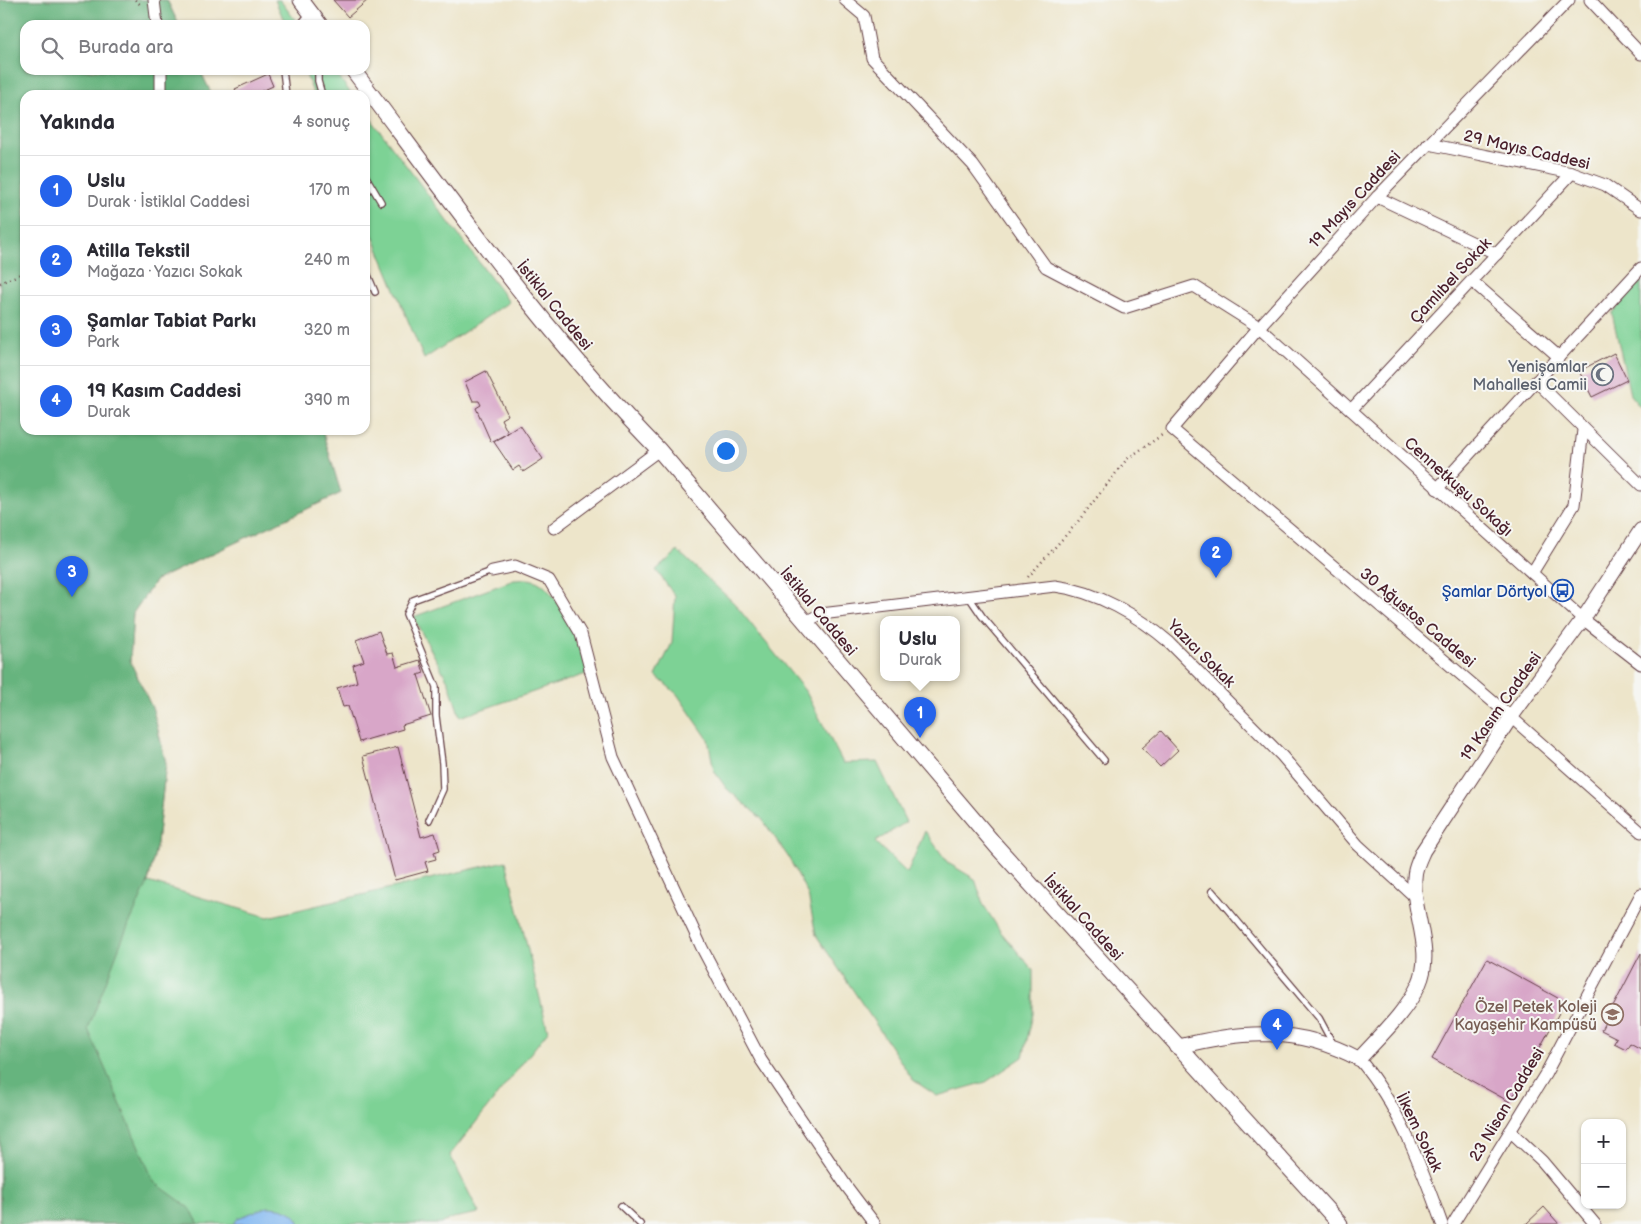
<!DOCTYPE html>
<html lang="tr">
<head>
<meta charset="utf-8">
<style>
	body { margin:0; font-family:"Balsamiq Sans",sans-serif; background:#f2f2f3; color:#2b2b33 }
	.controls { position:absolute; right:15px; bottom:15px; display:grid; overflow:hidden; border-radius:10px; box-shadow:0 1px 4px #0004 }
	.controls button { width:45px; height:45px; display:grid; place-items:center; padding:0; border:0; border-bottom:1px solid #e1e1e2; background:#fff; color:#2b2b33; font:25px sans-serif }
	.you { position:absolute; left:725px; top:450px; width:18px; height:18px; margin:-12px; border:4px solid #fff; border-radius:50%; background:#1a73e8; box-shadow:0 0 0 8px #1a73e833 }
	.badge { display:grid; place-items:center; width:32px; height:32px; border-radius:50%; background:#2563eb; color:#fff; font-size:16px; font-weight:700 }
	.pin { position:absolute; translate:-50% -41px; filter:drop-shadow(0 1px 2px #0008) }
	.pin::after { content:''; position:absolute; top:26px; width:18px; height:15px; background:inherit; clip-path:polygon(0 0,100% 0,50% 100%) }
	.popup { position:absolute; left:880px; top:616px; width:80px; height:65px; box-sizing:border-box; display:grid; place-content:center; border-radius:10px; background:#fff; filter:drop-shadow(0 1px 4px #0005); font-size:16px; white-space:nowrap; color:#7c7c81 }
	.popup b { font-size:19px; color:#2b2b33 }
	.popup::after { content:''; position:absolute; left:50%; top:100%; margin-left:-10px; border:10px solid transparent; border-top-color:#fff }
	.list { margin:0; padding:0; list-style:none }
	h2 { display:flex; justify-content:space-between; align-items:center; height:65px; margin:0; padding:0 20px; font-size:21px }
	h2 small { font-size:16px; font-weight:400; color:#7c7c81 }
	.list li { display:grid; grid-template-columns:32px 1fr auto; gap:15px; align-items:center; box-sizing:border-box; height:70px; padding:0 20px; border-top:1px solid #e1e1e2 }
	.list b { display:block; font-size:19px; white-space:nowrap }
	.list p { margin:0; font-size:16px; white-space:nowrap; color:#7c7c81 }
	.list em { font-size:16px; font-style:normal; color:#7c7c81 }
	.icon { flex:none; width:28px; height:28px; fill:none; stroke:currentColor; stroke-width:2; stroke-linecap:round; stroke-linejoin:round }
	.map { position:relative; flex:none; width:1641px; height:1224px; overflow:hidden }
	.search { position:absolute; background:#fff; box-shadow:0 1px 4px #0004; left:20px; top:20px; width:350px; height:55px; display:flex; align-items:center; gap:12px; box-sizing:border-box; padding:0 18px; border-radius:15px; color:#7c7c81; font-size:19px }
	.panel { position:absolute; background:#fff; box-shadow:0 1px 4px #0004; left:20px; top:90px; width:350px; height:345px; border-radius:15px }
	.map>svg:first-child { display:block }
	.green { fill:#7dd295; stroke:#647860 }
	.forest { fill:#66b47e; stroke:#586a54 }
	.water { fill:#84b9f2; stroke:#676c8e }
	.building { fill:#d8a6c8 }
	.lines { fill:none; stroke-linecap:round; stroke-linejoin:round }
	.service-casing { stroke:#623d43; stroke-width:8 }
	.minor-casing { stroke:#623d43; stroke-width:13 }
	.tertiary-casing { stroke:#623d43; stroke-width:16 }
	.secondary-casing { stroke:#623d43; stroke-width:17 }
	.path { stroke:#623d43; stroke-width:2.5; stroke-dasharray:1 4; stroke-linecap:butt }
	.service { stroke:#fff; stroke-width:5.5 }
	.minor { stroke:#fff; stroke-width:11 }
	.tertiary { stroke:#fff; stroke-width:14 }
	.secondary { stroke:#fff; stroke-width:15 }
	.labels { text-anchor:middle; stroke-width:4; stroke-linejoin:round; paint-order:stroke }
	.street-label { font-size:16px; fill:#4a1f2b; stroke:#f6f6f2 }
	.worship-label { font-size:16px; fill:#5b616d; stroke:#f6f6f2; text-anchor:end }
	.transit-label { font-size:16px; fill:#164399; stroke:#f6f6f2; text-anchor:end }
	.education-label { font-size:16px; fill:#785e54; stroke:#f6f6f2; text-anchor:end }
</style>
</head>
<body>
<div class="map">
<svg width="1641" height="1224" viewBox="0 0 1641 1224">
	<rect width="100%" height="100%" fill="#f6f6f2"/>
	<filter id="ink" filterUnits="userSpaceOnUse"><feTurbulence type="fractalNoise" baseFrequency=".02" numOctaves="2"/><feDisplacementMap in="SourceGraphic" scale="10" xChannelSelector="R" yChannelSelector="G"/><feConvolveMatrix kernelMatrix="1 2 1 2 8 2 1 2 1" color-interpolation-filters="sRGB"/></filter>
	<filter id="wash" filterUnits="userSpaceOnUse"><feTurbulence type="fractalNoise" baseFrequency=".0096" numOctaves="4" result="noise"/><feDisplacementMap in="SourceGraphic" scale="20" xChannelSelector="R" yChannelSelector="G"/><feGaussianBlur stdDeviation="1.12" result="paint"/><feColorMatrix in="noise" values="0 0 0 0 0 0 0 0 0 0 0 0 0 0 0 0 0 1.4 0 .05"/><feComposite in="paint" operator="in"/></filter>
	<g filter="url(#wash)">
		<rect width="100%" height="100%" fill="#ede5ca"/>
		<g class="green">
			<path d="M0 0H167L179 25H25V70H200L212 95H25V430H322L341 493 156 580 133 613 130 661 153 710 166 763 157 843 148 882 268 917 506 861 548 1031 450 1155 479 1213 453 1218 441 1224H0Z"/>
			<path d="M275 0H280L299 25H286Z"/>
			<path d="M304 70H334L352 95H314Z"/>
			<path d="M365 111 509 302 424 359 365 217Z"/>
			<path d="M1641 281V408L1630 395 1612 313Z"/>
			<path d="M678 551 734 603 806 692 843 763 877 762 906 822 875 842 907 873 925 831 948 863 975 879 983 904 1000 931 1033 970V1014L1023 1057 986 1082 937 1096 913 1080 863 1005 816 935 808 895 789 858 762 819 727 789 714 771 708 739 677 694 656 676 672 643 675 596 656 570Z"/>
			<path d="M514 580C520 580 528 578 533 580 559 586 579 650 589 673L460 717 449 683 413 617Z"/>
		</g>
		<path class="forest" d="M0 0H167L179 25H25V70H200L212 95H25V430H322L341 493 156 580 133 613 130 661 153 710 166 763 157 843 148 882 122 940 88 1029 154 1182 190 1208 199 1224H0Z"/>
		<path class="water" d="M267 1207C280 1207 295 1210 300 1224H234L238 1218Z"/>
		<g id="blocks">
			<g class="building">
				<path d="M333 0H368L348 17Z"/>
				<path d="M268 74 273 86 253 95H238L235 89Z"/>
				<path d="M1614 353 1627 380 1592 397 1579 371Z"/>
				<path d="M486 371 508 415 501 419 508 433 491 442 476 408 481 405 479 401H473L465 382Z"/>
				<path d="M520 425 543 459 523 472 519 466 513 470 494 442Z"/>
				<path d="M379 631 387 654 393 653 397 667 420 660 424 673 418 675 431 716 402 725 403 729 359 742 348 706 343 707 337 688 357 682 353 665 364 661 356 640Z"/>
				<path d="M1161 731 1178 750 1160 767 1142 748Z"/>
				<path d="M398 747 421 837 435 833 440 850 434 852 436 859 425 862 428 871 395 880 363 756Z"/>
				<path d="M1641 953V1049L1630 1043 1626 1049 1614 1043 1617 1038 1601 1030Z"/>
				<path d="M1487 959 1565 1002 1510 1102 1432 1059Z"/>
				<path d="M1544 1207 1559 1224H1526Z"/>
			</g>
		</g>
	</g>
	<g filter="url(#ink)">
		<use href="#blocks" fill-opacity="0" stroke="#623d43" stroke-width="1"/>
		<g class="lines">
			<defs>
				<g id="service">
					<path d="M300 25 310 13"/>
					<path d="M283 70 286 95"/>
					<path d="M318 70V81L322 95"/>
					<path d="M365 175 381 202"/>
					<path d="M365 268 375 292"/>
					<path d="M969 597 982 616 1104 760"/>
					<path d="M429 820 443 789 442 763 436 716V687L406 614 413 600 492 571"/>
					<path d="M1212 891 1319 1018 1333 1044"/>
					<path d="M621 1206 640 1224"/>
				</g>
				<g id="minor">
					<path d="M154 0 157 25"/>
					<path d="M845 0 864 16 872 58 973 165 1046 267 1124 308 1194 286 1259 327 1583 619 1641 664"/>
					<path d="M1569 0 1377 197 1259 327 1172 429 1511 717 1641 832"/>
					<path d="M1590 0 1641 54"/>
					<path d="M161 95V70"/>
					<path d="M1428 144 1572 173 1605 185 1641 210"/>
					<path d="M1377 197 1497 254"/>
					<path d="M1472 281 1559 357"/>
					<path d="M1536 381 1641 485"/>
					<path d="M1351 410 1572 173"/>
					<path d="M1437 489 1641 268"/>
					<path d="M554 528 659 450"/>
					<path d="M492 571 515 566 549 580 581 634 613 757 702 948 761 1060 847 1187 875 1224"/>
					<path d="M1532 573 1574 505 1583 430"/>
					<path d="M805 622 821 614 1055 586C1096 591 1139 616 1170 643L1282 756 1358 845 1415 897"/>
					<path d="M1359 1059C1399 1106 1421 1166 1442 1224"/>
					<path d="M1510 1131 1542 1161 1595 1224"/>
					<path d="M1453 1224 1546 1073 1641 894"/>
				</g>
				<path id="tertiary" d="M1177 1047C1242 1030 1298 1026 1359 1059 1380 1036 1406 1012 1419 984 1435 949 1410 910 1415 873 1416 866 1420 858 1423 851L1511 717 1583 619 1641 530"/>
				<g id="secondary">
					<path d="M301 0 320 25"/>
					<path d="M353 70C451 200 545 334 659 450L997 847 1340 1224"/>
				</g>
			</defs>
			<use href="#service" class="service-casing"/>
			<use href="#minor" class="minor-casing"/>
			<use href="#tertiary" class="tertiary-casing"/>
			<use href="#secondary" class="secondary-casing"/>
			<g class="path">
				<path d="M135 0 142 6"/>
				<path d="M0 283 25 272"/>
				<path d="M1028 577 1076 524 1127 459 1162 435"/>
			</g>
			<use href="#service" class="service"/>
			<use href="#minor" class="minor"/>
			<use href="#tertiary" class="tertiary"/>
			<use href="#secondary" class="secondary"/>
		</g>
	</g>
	<defs>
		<symbol id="mosque-ring" viewBox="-11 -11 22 22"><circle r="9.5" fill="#f6f6f2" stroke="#6b7280" stroke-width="1.5"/><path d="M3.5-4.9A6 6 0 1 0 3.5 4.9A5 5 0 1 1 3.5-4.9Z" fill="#6b7280"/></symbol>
		<symbol id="bus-ring" viewBox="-11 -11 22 22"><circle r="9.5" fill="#f6f6f2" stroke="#1a4fb4" stroke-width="1.5"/><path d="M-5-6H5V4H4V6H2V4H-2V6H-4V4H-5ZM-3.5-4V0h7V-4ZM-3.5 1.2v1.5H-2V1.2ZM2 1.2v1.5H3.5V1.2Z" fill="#1a4fb4"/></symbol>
		<symbol id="school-ring" viewBox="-11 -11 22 22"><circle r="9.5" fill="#f6f6f2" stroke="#8d6e63" stroke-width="1.5"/><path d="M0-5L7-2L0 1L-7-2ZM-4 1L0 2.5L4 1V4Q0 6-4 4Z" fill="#8d6e63"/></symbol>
	</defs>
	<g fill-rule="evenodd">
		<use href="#mosque-ring" x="1590" y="362" width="25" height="25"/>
		<use href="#bus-ring" x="1550" y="578" width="25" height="25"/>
		<use href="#school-ring" x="1600" y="1002" width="25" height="25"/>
	</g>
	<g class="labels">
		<g class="street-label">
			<text transform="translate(1527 149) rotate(13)" y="6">29 Mayıs Caddesi</text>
			<text transform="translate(1354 199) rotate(-47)" y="6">19 Mayıs Caddesi</text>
			<text transform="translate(1450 280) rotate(-47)" y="6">Çamlıbel Sokak</text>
			<text transform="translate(555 305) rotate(51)" y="6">İstiklal Caddesi</text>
			<text transform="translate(1459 486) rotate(42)" y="6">Cennetkuşu Sokağı</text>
			<text transform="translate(819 611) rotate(50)" y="6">İstiklal Caddesi</text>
			<text transform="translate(1418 617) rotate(40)" y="6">30 Ağustos Caddesi</text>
			<text transform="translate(1202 653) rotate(45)" y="6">Yazıcı Sokak</text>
			<text transform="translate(1500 706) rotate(-55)" y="6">19 Kasım Caddesi</text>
			<text transform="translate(1084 917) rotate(48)" y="6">İstiklal Caddesi</text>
			<text transform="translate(1506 1104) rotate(-59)" y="6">23 Nisan Caddesi</text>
			<text transform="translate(1420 1132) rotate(64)" y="6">İlkem Sokak</text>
		</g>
		<g class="worship-label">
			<text x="1587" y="372">Yenişamlar<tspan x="1587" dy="18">Mahallesi Camii</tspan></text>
		</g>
		<g class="transit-label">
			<text x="1547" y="597">Şamlar Dörtyol</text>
		</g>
		<g class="education-label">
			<text x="1597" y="1012">Özel Petek Koleji<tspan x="1597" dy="18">Kayaşehir Kampüsü</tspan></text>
		</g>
	</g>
</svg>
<div class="controls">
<button>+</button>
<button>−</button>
</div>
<div class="you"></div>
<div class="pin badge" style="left:920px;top:738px">1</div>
<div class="popup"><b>Uslu</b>Durak</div>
<div class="pin badge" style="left:1216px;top:578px">2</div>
<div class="pin badge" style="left:72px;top:597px">3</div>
<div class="pin badge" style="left:1277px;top:1050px">4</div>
<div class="search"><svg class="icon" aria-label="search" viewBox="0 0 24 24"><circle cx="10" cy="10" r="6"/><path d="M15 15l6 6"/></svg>Burada ara</div>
<section class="panel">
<h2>Yakında<small>4 sonuç</small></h2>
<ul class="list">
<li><span class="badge">1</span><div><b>Uslu</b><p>Durak · İstiklal Caddesi</p></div><em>170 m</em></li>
<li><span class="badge">2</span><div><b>Atilla Tekstil</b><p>Mağaza · Yazıcı Sokak</p></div><em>240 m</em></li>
<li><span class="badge">3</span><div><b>Şamlar Tabiat Parkı</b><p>Park</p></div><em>320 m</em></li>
<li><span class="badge">4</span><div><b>19 Kasım Caddesi</b><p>Durak</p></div><em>390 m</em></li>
</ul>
</section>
</div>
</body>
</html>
